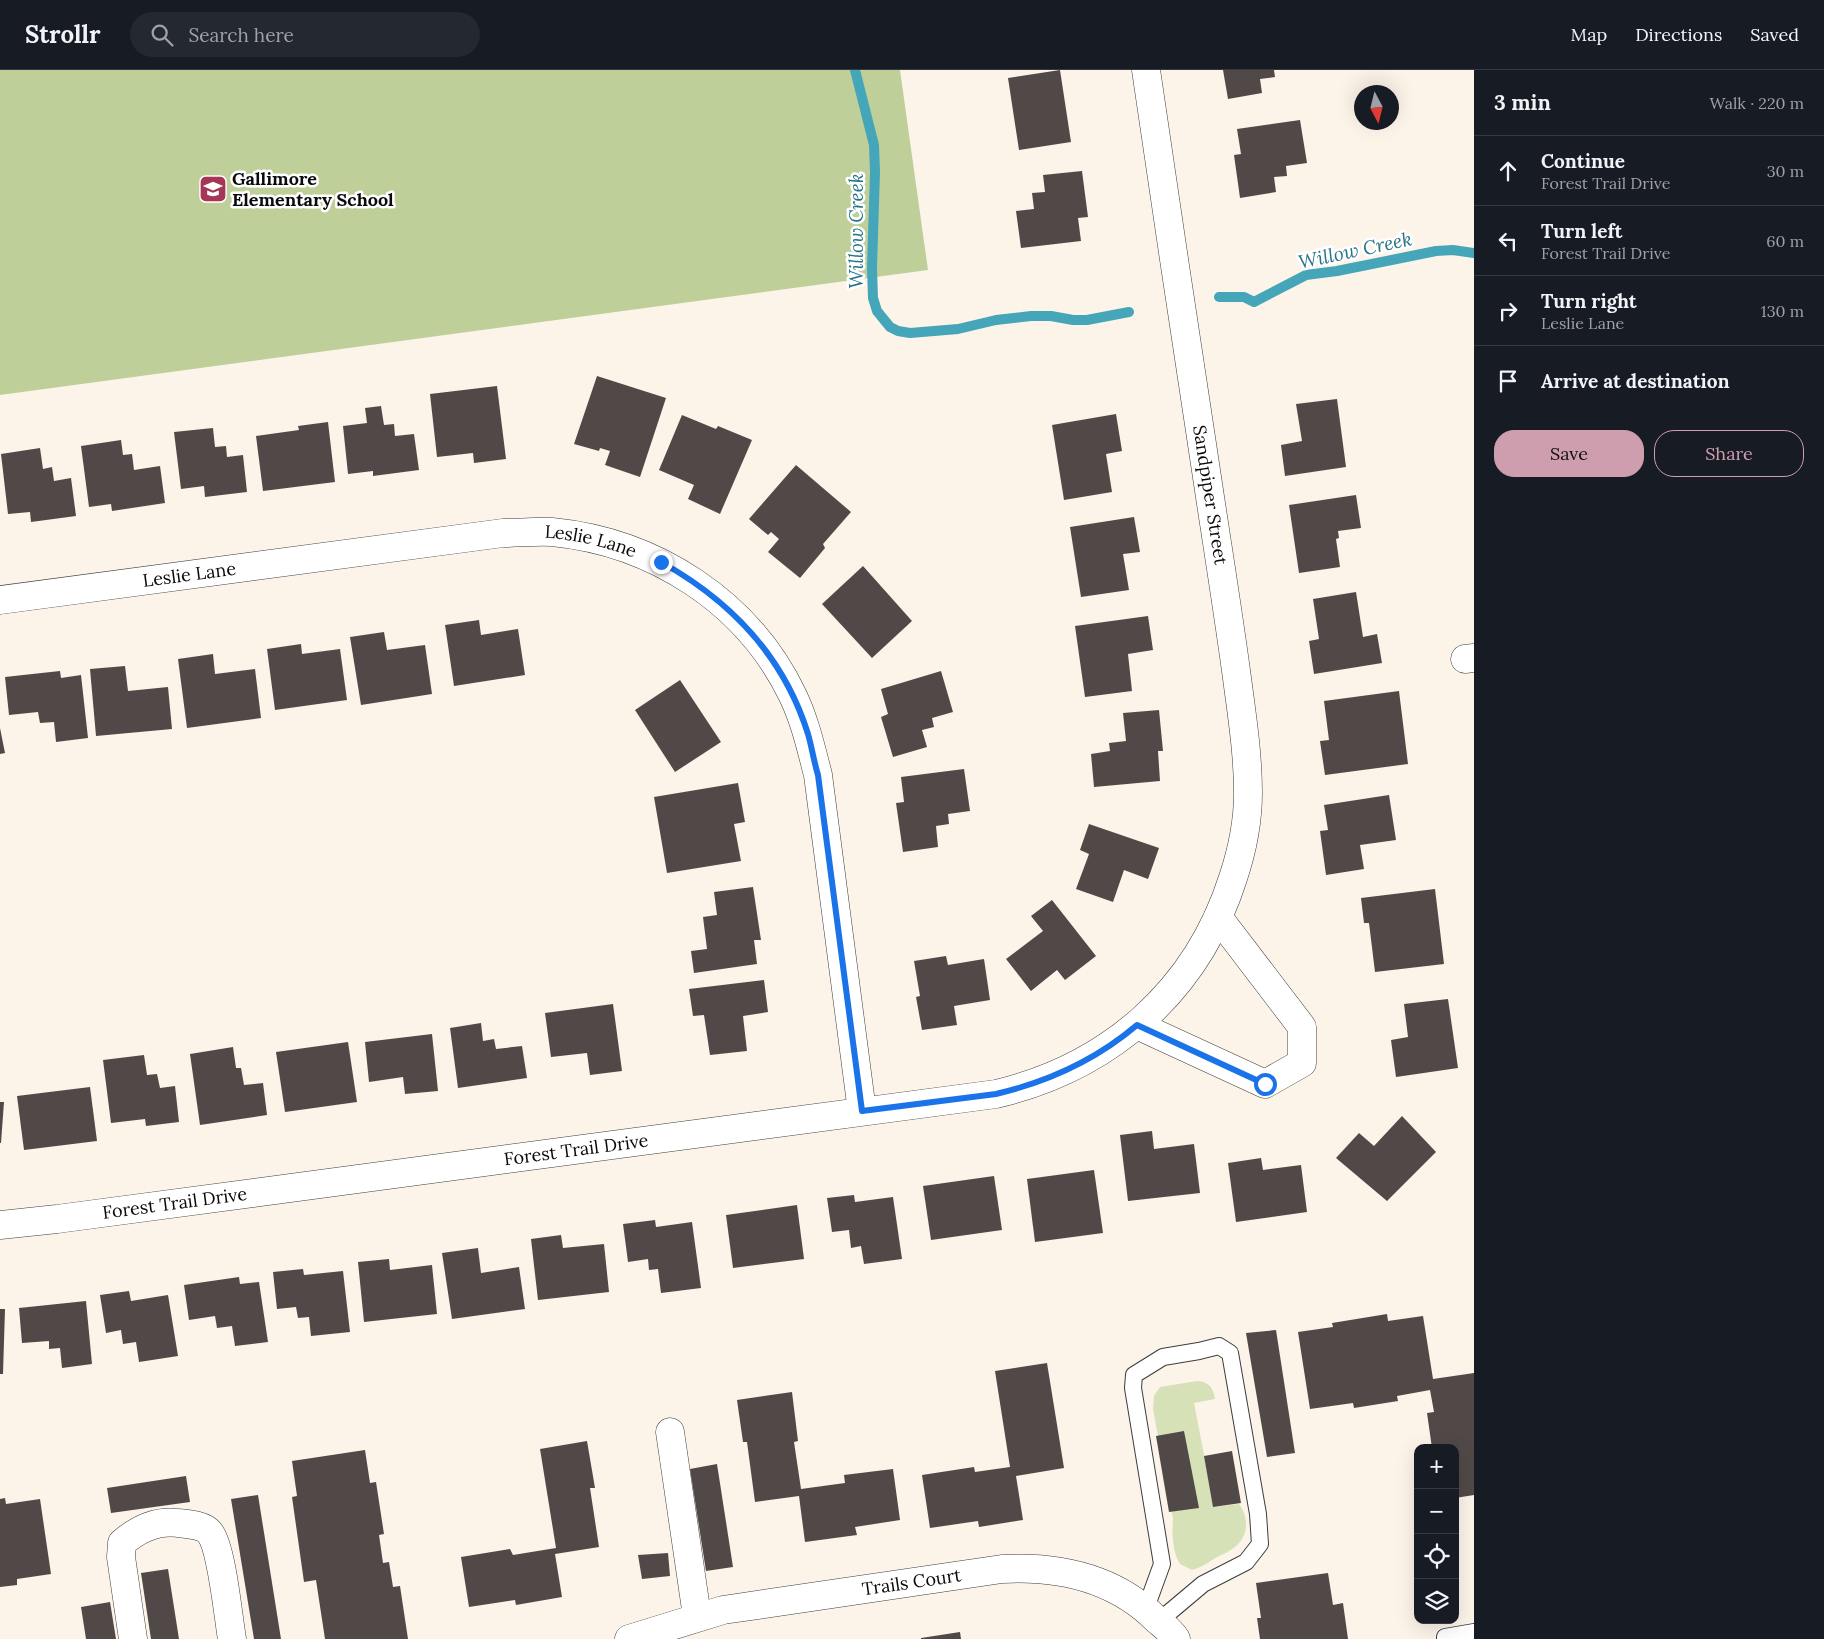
<!DOCTYPE html>
<html lang="en">
<head>
<meta charset="utf-8">
<style>
	body { margin:0; font-family:Lora,serif; background:#242831; color:#f1f3f6 }
	.controls { position:absolute; right:15px; bottom:15px; display:grid; overflow:hidden; border-radius:10px; box-shadow:0 5px 20px #0002 }
	.controls button { width:45px; height:45px; display:grid; place-items:center; padding:0; border:0; border-bottom:1px solid #363941; background:#171b24; color:#f1f3f6; font:25px sans-serif }
	.compass { position:absolute; left:1354px; top:15px; width:45px; height:45px; border-radius:50%; background:#171b24; box-shadow:0 5px 20px #0002; rotate:173deg }
	.stop { position:absolute; width:15px; height:15px; margin:-11px; border:4px solid #1a73e8; border-radius:50%; background:#fff }
	.stop.end { background:#1a73e8; border-color:#fff; box-shadow:0 1px 5px #0008 }
	.list { margin:0; padding:0; list-style:none }
	h2 { display:flex; justify-content:space-between; align-items:center; height:65px; margin:0; padding:0 20px; font-size:21px }
	h2 small { font-size:16px; font-weight:400; color:#9ea1a6 }
	.list li { display:grid; grid-template-columns:32px 1fr auto; gap:15px; align-items:center; box-sizing:border-box; height:70px; padding:0 20px; border-top:1px solid #363941 }
	.list b { display:block; font-size:19px; white-space:nowrap }
	.list p { margin:0; font-size:16px; white-space:nowrap; color:#9ea1a6 }
	.list em { font-size:16px; font-style:normal; color:#9ea1a6 }
	.actions { display:flex; gap:10px; padding:15px 20px }
	.actions a { flex:1; padding:11px 0; border:1px solid #cf9eae; border-radius:20px; text-align:center; font-size:18px; color:#cf9eae }
	.actions .main { background:#cf9eae; color:#111 }
	.icon { flex:none; width:28px; height:28px; fill:none; stroke:currentColor; stroke-width:2; stroke-linecap:round; stroke-linejoin:round }
	.map { position:relative; flex:none; width:1474px; height:1569px; overflow:hidden }
	header { display:flex; align-items:center; gap:30px; box-sizing:border-box; height:70px; padding:0 25px; background:#171b24; border-bottom:1px solid #363941 }
	header strong { font-size:24px }
	nav { display:flex; gap:28px; margin-inline-start:auto; font-size:18px }
	.search { width:350px; height:45px; background:#242831; display:flex; align-items:center; gap:12px; box-sizing:border-box; padding:0 18px; border-radius:28px; color:#9ea1a6; font-size:19px }
	main { display:flex }
	aside { flex:1; background:#171b24 }
	.map>svg:first-child { display:block }
	.green { fill:#d7e1b8 }
	.forest { fill:#bfcf9a }
	.lines { fill:none; stroke-linecap:round; stroke-linejoin:round }
	.stream { stroke:#46a6b9; stroke-width:10 }
	.building { fill:#514948 }
	.service-casing { stroke:#3d3d3d; stroke-width:18 }
	.minor-casing { stroke:#3d3d3d; stroke-width:29 }
	.service { stroke:#fff; stroke-width:16 }
	.minor { stroke:#fff; stroke-width:28 }
	.route { stroke:#1a73e8; stroke-width:6 }
	.labels { text-anchor:middle; stroke-width:5; stroke-linejoin:round; paint-order:stroke }
	.poi-label { font-size:18px; font-weight:bold; fill:#0a0a0a; stroke:#fff; text-anchor:start }
	.street-label { font-size:18px; fill:#0a0a0a; stroke:#fff }
	.water-label { font-size:19px; font-style:italic; fill:#267589; stroke:#fff }
</style>
</head>
<body>
<header>
<strong>Strollr</strong>
<div class="search"><svg class="icon" aria-label="search" viewBox="0 0 24 24"><circle cx="10" cy="10" r="6"/><path d="M15 15l6 6"/></svg>Search here</div>
<nav><a>Map</a><a>Directions</a><a>Saved</a></nav>
</header>
<main>
<div class="map">
<svg width="1474" height="1569" viewBox="0 0 1474 1569">
	<rect width="100%" height="100%" fill="#fcf4e9"/>
	<path class="green" d="M1197 1311C1209 1312 1213 1317 1215 1329L1194 1333 1214 1437 1239 1434C1249 1447 1249 1466 1235 1477 1230 1481 1223 1484 1217 1487 1209 1492 1201 1498 1192 1500L1180 1494C1172 1481 1172 1463 1173 1448L1153 1339 1154 1326 1160 1317Z"/>
	<path class="forest" d="M0 0H900L928 200 0 325Z"/>
	<g class="lines">
		<g class="stream">
			<path d="M855 0 874 75 875 102 872 198 873 228 877 241 890 257 898 261 910 263 958 259 996 250 1031 246H1051L1073 250H1087L1129 242"/>
			<path d="M1219 227H1244L1254 232 1306 205 1337 201 1436 181 1453 180 1474 183"/>
		</g>
	</g>
	<g class="building">
		<path d="M1060 0 1071 72 1019 80 1008 8Z"/>
		<path d="M1223 0H1274L1275 7 1260 9 1262 23 1228 29Z"/>
		<path d="M1300 50 1307 93 1286 96 1287 106 1274 107 1276 122 1240 128 1234 85 1241 84 1237 59Z"/>
		<path d="M1082 101 1088 147 1078 148 1081 171 1021 178 1016 141 1034 139 1032 123 1045 122 1043 105Z"/>
		<path d="M597 306 666 328 640 407 605 395 610 381 600 378 599 381 574 374Z"/>
		<path d="M497 316 506 389 474 393 473 383 437 387 430 324Z"/>
		<path d="M1337 329 1346 397 1285 406 1281 375 1302 371 1296 334Z"/>
		<path d="M381 336 384 355 394 354 395 366 414 364 419 400 373 406V401L348 404 343 356 367 353 365 338Z"/>
		<path d="M1116 344 1122 381 1106 384 1112 422 1064 430 1052 355Z"/>
		<path d="M682 345 716 359 718 356 752 370 720 444 688 429 694 415 659 400Z"/>
		<path d="M328 352 335 412 263 421 256 366 299 360 298 356Z"/>
		<path d="M213 358 215 377 226 376 227 387 243 385 247 422 205 427 204 416 181 419 174 362Z"/>
		<path d="M121 370 123 385 132 384 134 400 160 396 165 433 112 441 111 434 89 437 81 376Z"/>
		<path d="M40 378 43 399 52 397 54 411 71 408 76 446 31 452 30 442 8 444 1 384Z"/>
		<path d="M796 395 851 442 823 474 825 478 800 508 768 482 779 469 771 462 768 465 749 449Z"/>
		<path d="M1356 425 1361 458 1338 461 1339 468 1336 469 1340 497 1299 503 1289 435Z"/>
		<path d="M1134 447 1140 482 1123 484 1129 520 1081 527 1070 457Z"/>
		<path d="M863 496 912 551 872 588 822 534Z"/>
		<path d="M1356 522 1363 567 1377 564 1382 593 1314 604 1309 571 1319 569 1313 529Z"/>
		<path d="M1148 546 1153 580 1128 584 1132 621 1085 627 1075 556Z"/>
		<path d="M479 550 481 565 518 559 525 605 454 616 445 555Z"/>
		<path d="M384 562 387 580 425 575 432 624 361 635 350 567Z"/>
		<path d="M301 574 302 584 340 579 347 630 275 640 267 579Z"/>
		<path d="M213 584 215 604 255 599 261 648 187 658 178 589Z"/>
		<path d="M125 596 128 621 168 617 172 659 96 666 90 599Z"/>
		<path d="M60 601 61 608 81 605 88 668 56 672 54 652 40 653 38 642 9 645 5 607Z"/>
		<path d="M941 601 953 642 932 648 934 657 922 660 927 677 893 687 881 647 888 644 881 619Z"/>
		<path d="M680 610 721 672 675 702 635 640Z"/>
		<path d="M1399 621 1408 694 1325 705 1320 671 1329 670 1324 631Z"/>
		<path d="M1159 640 1163 681H1158L1160 711 1094 717 1091 684 1110 681 1109 673 1126 671 1123 643Z"/>
		<path d="M0 658 5 683 0 684Z"/>
		<path d="M964 699 970 741 948 744 949 754 936 756 938 777 903 782 896 733 904 732 901 707Z"/>
		<path d="M738 713 745 752 734 754 741 791 667 803 654 727Z"/>
		<path d="M1389 725 1396 770 1360 775 1364 799 1326 805 1320 761 1328 760 1324 735Z"/>
		<path d="M1089 754 1159 778 1148 809 1124 800 1113 832 1076 819 1089 784 1080 780Z"/>
		<path d="M753 817 761 870H754L757 894 694 903 691 881 707 879 703 847 717 845 714 822Z"/>
		<path d="M1435 819 1444 894 1375 902 1369 853H1364L1361 828Z"/>
		<path d="M1052 830 1096 886 1065 910 1057 900 1031 921 1006 889 1043 861 1031 846Z"/>
		<path d="M946 886 948 895 984 889 990 930 954 936 957 955 922 960 916 927 920 926 914 891Z"/>
		<path d="M764 910 768 942 743 946 747 981 710 985 704 945 693 946 689 919Z"/>
		<path d="M1448 929 1458 998 1396 1007 1391 970 1408 967 1404 934Z"/>
		<path d="M613 934 622 1001 590 1005 587 983 551 987 545 943Z"/>
		<path d="M481 953 483 971 494 969 496 979 522 976 527 1008 458 1018 450 958Z"/>
		<path d="M432 964 438 1021 405 1024 403 1007 369 1012 365 972Z"/>
		<path d="M348 972 357 1032 285 1042 276 982Z"/>
		<path d="M233 977 236 998H241L244 1015 263 1013 267 1045 200 1055 190 984Z"/>
		<path d="M144 985 147 1005 157 1004 160 1018 175 1016 179 1052 146 1056 145 1049 111 1053 103 990Z"/>
		<path d="M90 1017 97 1071 24 1080 17 1026Z"/>
		<path d="M0 1032H4L1 1073H0Z"/>
		<path d="M1402 1046 1436 1082 1387 1131 1336 1088 1359 1063 1374 1076Z"/>
		<path d="M1152 1061 1154 1079 1194 1074 1200 1123 1128 1131 1120 1065Z"/>
		<path d="M1261 1088 1263 1100 1301 1095 1307 1142 1236 1152 1228 1093Z"/>
		<path d="M1094 1100 1103 1163 1035 1172 1027 1109Z"/>
		<path d="M994 1106 1002 1160 931 1170 923 1116Z"/>
		<path d="M854 1125 855 1132 893 1127 902 1189 864 1194 861 1176 851 1178 849 1160 832 1162 827 1128Z"/>
		<path d="M797 1135 804 1189 733 1198 726 1145Z"/>
		<path d="M655 1150 656 1157 692 1152 701 1218 661 1223 658 1199 649 1200 648 1189 628 1192 623 1154Z"/>
		<path d="M561 1165 563 1178 604 1174 609 1222 538 1230 531 1169Z"/>
		<path d="M478 1178 481 1203 519 1197 525 1239 452 1249 442 1183Z"/>
		<path d="M389 1189 390 1200 432 1195 437 1244 364 1252 358 1192Z"/>
		<path d="M303 1199 304 1205 343 1201 350 1262 311 1266 309 1247 298 1248 296 1237 277 1239 273 1202Z"/>
		<path d="M239 1207 240 1214 259 1212 268 1272 235 1276 232 1256 217 1258 215 1246 189 1250 184 1215Z"/>
		<path d="M129 1221 131 1231 168 1225 178 1286 139 1292 136 1272 123 1274 121 1260 106 1263 100 1225Z"/>
		<path d="M86 1231 92 1294 62 1298 60 1278 49 1279V1271L22 1273 19 1238Z"/>
		<path d="M0 1239H5L3 1304H0Z"/>
		<path d="M1387 1244 1388 1251 1423 1246 1433 1309 1474 1303V1425L1455 1428V1378H1432L1427 1343 1434 1342 1430 1320 1397 1326 1398 1331 1354 1338 1353 1333 1310 1339 1298 1262 1333 1257 1332 1253Z"/>
		<path d="M1276 1260 1295 1383 1267 1387 1246 1263Z"/>
		<path d="M1047 1293 1064 1398 1016 1406 1023 1450 979 1457 978 1451 930 1458 922 1405 974 1397 975 1402 1010 1397 995 1301Z"/>
		<path d="M792 1322 798 1371 794 1372 801 1419 845 1413 844 1405 893 1399 900 1450 855 1457 857 1465 805 1472 799 1426 755 1432 747 1372H743L737 1330Z"/>
		<path d="M1184 1361 1199 1438 1169 1442 1156 1366Z"/>
		<path d="M587 1371 595 1418H590L599 1477 555 1484 562 1527 516 1535 515 1530 469 1537 461 1487 510 1479 513 1485 556 1478 540 1379Z"/>
		<path d="M365 1380 370 1413 376 1412 384 1464 379 1465 383 1493 389 1492 393 1517 400 1516 408 1569H325L316 1510 304 1512 292 1427 297 1426 292 1391Z"/>
		<path d="M1232 1381 1241 1433 1213 1437 1204 1386Z"/>
		<path d="M717 1394 733 1497 706 1501 690 1399Z"/>
		<path d="M186 1406 190 1432 111 1443 107 1418Z"/>
		<path d="M258 1425 281 1569H254L231 1429Z"/>
		<path d="M5 1428 6 1434 40 1429 51 1504 17 1509V1515L0 1517V1429Z"/>
		<path d="M668 1483 670 1506 642 1509 638 1485Z"/>
		<path d="M168 1499 179 1569H151L141 1503Z"/>
		<path d="M1328 1503 1333 1535 1343 1533 1348 1569H1260L1257 1548H1261L1256 1513Z"/>
		<path d="M110 1532 116 1569H86L81 1537Z"/>
		<path d="M960 1562 961 1569H921V1568Z"/>
	</g>
	<g class="lines">
		<defs>
			<g id="service">
				<path d="M1146 1538 1162 1494 1133 1318 1134 1305 1163 1287 1199 1281 1219 1276 1230 1283 1258 1444 1260 1474 1246 1492 1203 1514 1159 1551"/>
				<path d="M1445 1569V1567L1474 1562"/>
			</g>
			<g id="minor">
				<path id="s1" d="M0 530 503 463C519 463 536 461 552 462 655 472 748 532 793 626 805 651 811 678 818 705L862 1041"/>
				<path d="M1465 589 1474 588"/>
				<path d="M1137 955 1265 1014 1302 993V957L1218 847"/>
				<path id="s2" d="M0 1155 57 1149 996 1024C1110 997 1197 921 1233 808 1242 781 1248 752 1248 723 1248 684 1242 646 1237 608 1228 541 1217 474 1207 407 1186 271 1166 136 1146 0"/>
				<path d="M670 1362 697 1546"/>
				<path d="M133 1569 121 1487 122 1473C138 1459 156 1450 178 1453 188 1454 204 1455 210 1463 222 1479 228 1546 232 1569"/>
				<path id="s3" d="M629 1569 723 1540 1002 1499C1059 1496 1115 1508 1157 1550 1164 1556 1171 1561 1176 1569"/>
			</g>
		</defs>
		<use href="#service" class="service-casing"/>
		<use href="#minor" class="minor-casing"/>
		<use href="#service" class="service"/>
		<use href="#minor" class="minor"/>
	</g>
	<g class="lines">
		<path class="route" d="M661 492C731 531 784 587 808 664 812 678 814 692 818 705L862 1041 996 1024C1047 1012 1097 989 1137 955L1265 1014"/>
	</g>
	<defs>
		<symbol id="school-square" viewBox="-11 -11 22 22"><rect x="-9" y="-9" width="18" height="18" rx="4" fill="#a53656" stroke="#fff"/><path d="M0-5L7-2L0 1L-7-2ZM-4 1L0 2.5L4 1V4Q0 6-4 4Z" fill="#fff"/></symbol>
	</defs>
	<g fill-rule="evenodd">
		<use href="#school-square" x="197" y="103" width="32" height="32"/>
	</g>
	<g class="labels">
		<g class="poi-label">
			<text x="232" y="115">Gallimore<tspan x="232" dy="21">Elementary School</tspan></text>
		</g>
		<g class="street-label">
			<text transform="translate(1210 425) rotate(81)" y="6">Sandpiper Street</text>
			<text dy="6" stroke="none"><textPath href="#s1" startOffset="596">Leslie Lane</textPath></text>
			<text dy="6" stroke="none"><textPath href="#s1" startOffset="191">Leslie Lane</textPath></text>
			<text dy="6" stroke="none"><textPath href="#s2" startOffset="581">Forest Trail Drive</textPath></text>
			<text dy="6" stroke="none"><textPath href="#s2" startOffset="176">Forest Trail Drive</textPath></text>
			<text dy="6" stroke="none"><textPath href="#s3" startOffset="289">Trails Court</textPath></text>
		</g>
		<g class="water-label">
			<text transform="translate(856 161) rotate(-90)" y="7">Willow Creek</text>
			<text transform="translate(1355 180) rotate(-12)" y="7">Willow Creek</text>
		</g>
	</g>
</svg>
<div class="controls">
<button>+</button>
<button>−</button>
<button><svg class="icon" aria-label="locate" viewBox="0 0 24 24"><circle cx="12" cy="12" r="6"/><path d="M12 2v4M12 18v4M2 12h4M18 12h4"/></svg></button>
<button><svg class="icon" aria-label="layers" viewBox="0 0 24 24"><path d="M12 4l9 5-9 5-9-5zM3 14l9 5 9-5"/></svg></button>
</div>
<svg class="compass" viewBox="-18 -18 36 36"><path d="M0-13l5 13h-10z" fill="#e53935"/><path d="M0 13l5-13h-10z" fill="#9ea1a6"/></svg>
<div class="stop" style="left:1265px;top:1014px"></div>
<div class="stop end" style="left:661px;top:492px"></div>
</div>
<aside>
<h2>3 min<small>Walk · 220 m</small></h2>
<ul class="list">
<li><svg class="icon" aria-label="ahead" viewBox="0 0 24 24"><path d="M12 20V5M6 11l6-6 6 6"/></svg><div><b>Continue</b><p>Forest Trail Drive</p></div><em>30 m</em></li>
<li><svg class="icon" aria-label="left" viewBox="0 0 24 24"><path d="M17 20v-9H6M10 6l-5 5 5 5"/></svg><div><b>Turn left</b><p>Forest Trail Drive</p></div><em>60 m</em></li>
<li><svg class="icon" aria-label="right" viewBox="0 0 24 24"><path d="M7 20v-9h11M14 6l5 5-5 5"/></svg><div><b>Turn right</b><p>Leslie Lane</p></div><em>130 m</em></li>
<li><svg class="icon" aria-label="arrive" viewBox="0 0 24 24"><path d="M6 21V4h12l-3 4 3 4H6"/></svg><div><b>Arrive at destination</b></div></li>
</ul>
<div class="actions"><a class="main">Save</a><a>Share</a></div>
</aside>
</main>
</body>
</html>
